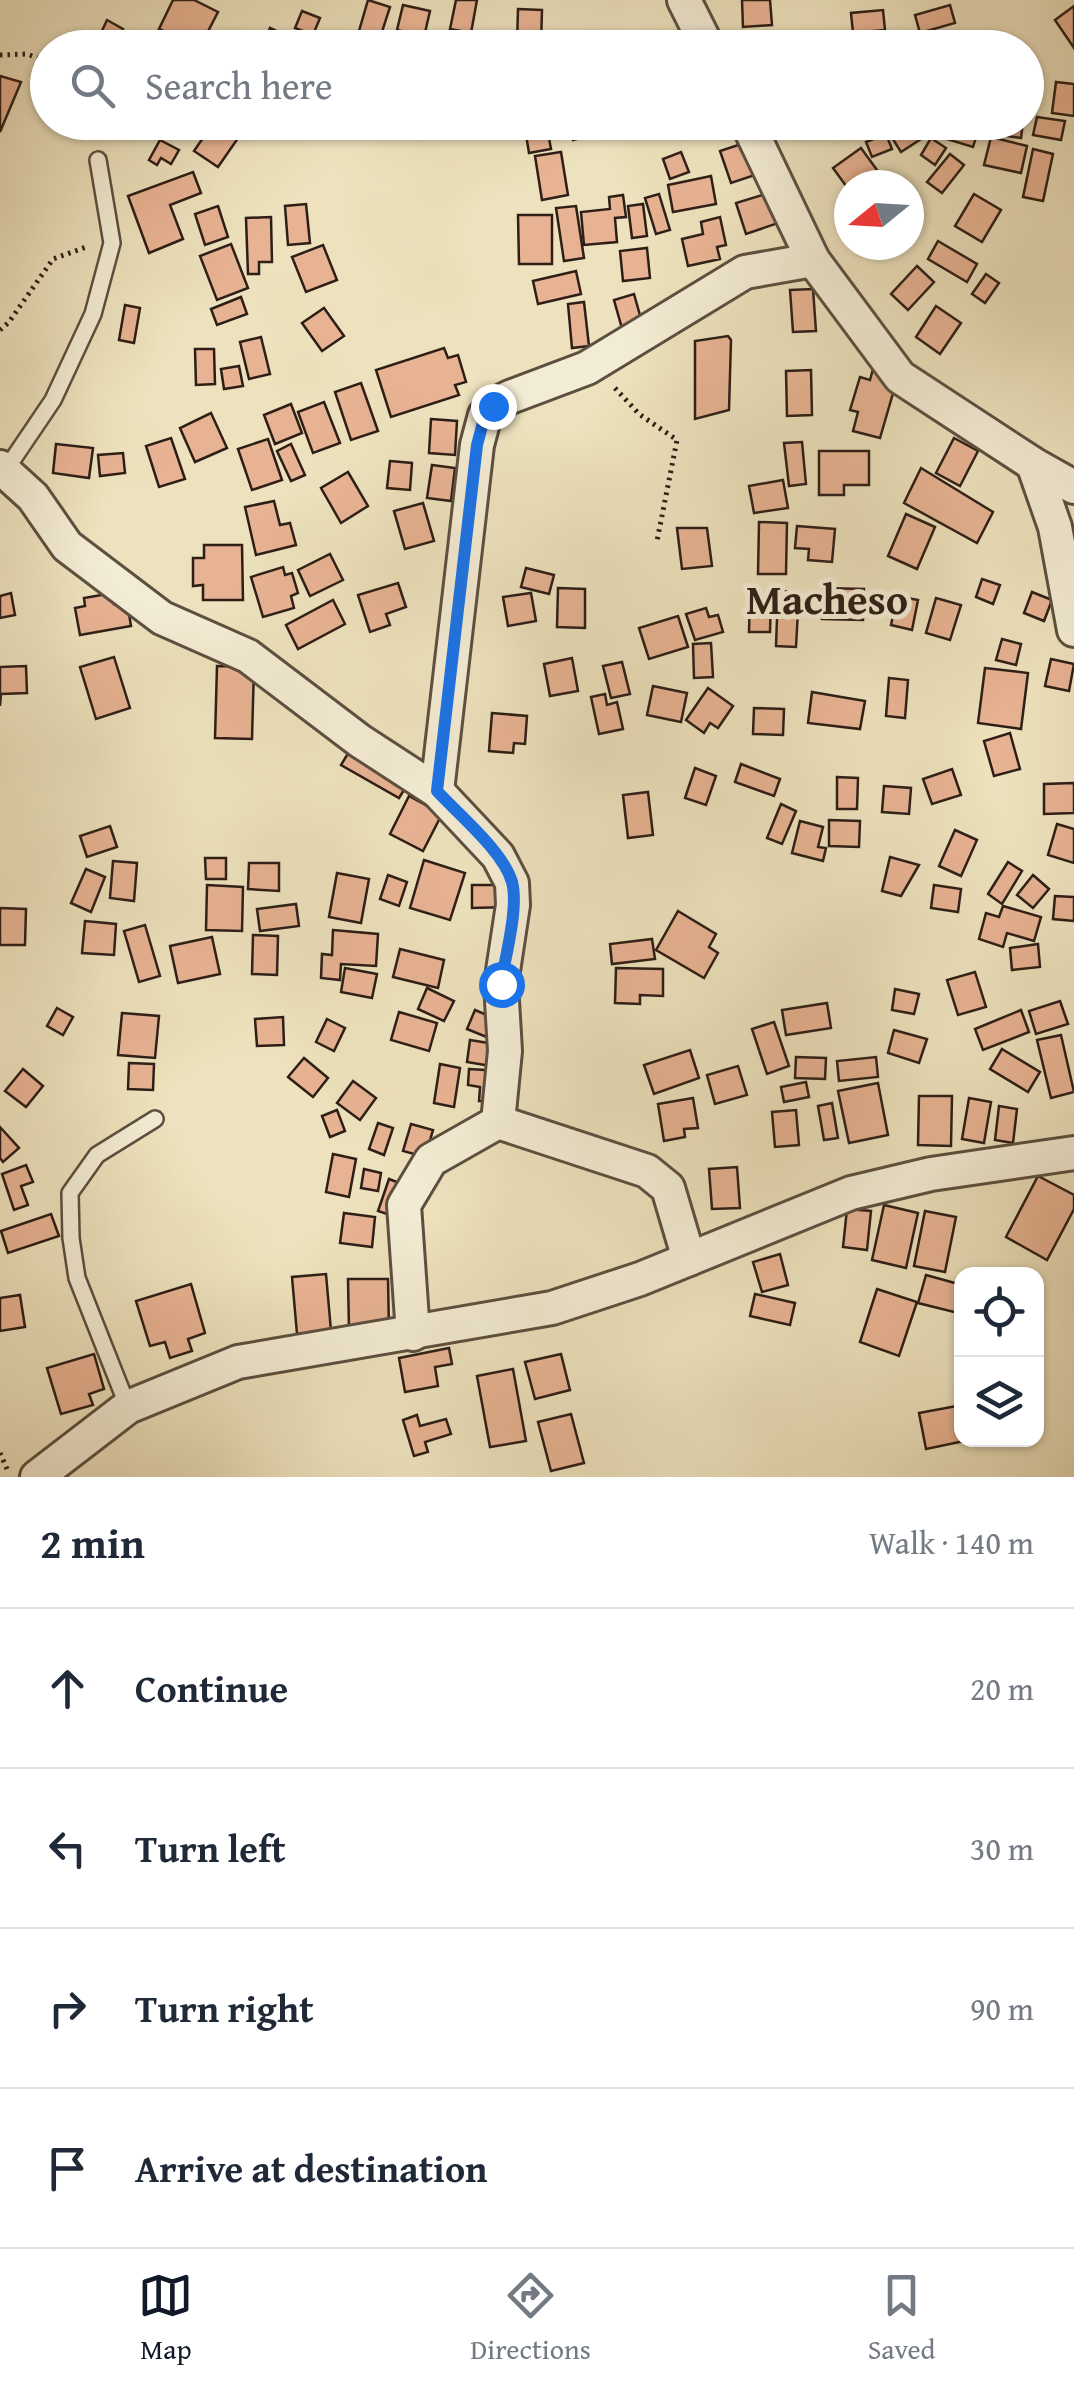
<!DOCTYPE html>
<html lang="en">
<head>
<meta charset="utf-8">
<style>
	body { margin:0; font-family:"Gentium Book Plus",serif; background:#f6f6f7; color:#1f2937 }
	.controls { position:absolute; right:30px; bottom:30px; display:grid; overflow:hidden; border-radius:20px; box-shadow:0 2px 8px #0004 }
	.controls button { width:90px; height:90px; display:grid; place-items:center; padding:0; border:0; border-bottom:2px solid #e0e1e3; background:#fff; color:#1f2937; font:50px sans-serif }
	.compass { position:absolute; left:834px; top:170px; width:90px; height:90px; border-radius:50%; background:#fff; box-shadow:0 2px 8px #0004; rotate:252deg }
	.stop { position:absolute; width:30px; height:30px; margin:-22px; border:8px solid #1a73e8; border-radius:50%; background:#fff }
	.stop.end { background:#1a73e8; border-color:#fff; box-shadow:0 2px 10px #0008 }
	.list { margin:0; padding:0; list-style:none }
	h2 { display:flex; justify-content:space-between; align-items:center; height:130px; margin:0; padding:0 40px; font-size:42px }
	h2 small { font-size:32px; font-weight:400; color:#747a83 }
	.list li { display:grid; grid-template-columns:65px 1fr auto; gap:30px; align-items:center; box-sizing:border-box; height:160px; padding:0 40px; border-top:2px solid #e0e1e3 }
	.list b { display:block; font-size:38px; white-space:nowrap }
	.list em { font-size:32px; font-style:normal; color:#747a83 }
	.icon { flex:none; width:55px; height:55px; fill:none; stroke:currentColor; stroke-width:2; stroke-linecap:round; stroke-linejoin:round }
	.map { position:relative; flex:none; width:1074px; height:1477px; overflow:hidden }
	.search { position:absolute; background:#fff; box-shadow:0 2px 8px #0004; left:30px; right:30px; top:30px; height:110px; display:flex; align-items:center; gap:25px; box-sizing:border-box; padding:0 35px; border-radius:55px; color:#747a83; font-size:38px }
	.sheet { height:770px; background:#fff }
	nav { display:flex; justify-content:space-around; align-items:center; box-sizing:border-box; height:140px; border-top:2px solid #e0e1e3; background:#fff; font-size:28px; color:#747a83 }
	nav a { display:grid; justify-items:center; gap:5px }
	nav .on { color:#111827 }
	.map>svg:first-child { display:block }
	.building { fill:#e8b393; stroke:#2d1e16; stroke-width:2.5 }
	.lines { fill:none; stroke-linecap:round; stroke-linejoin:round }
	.lane-casing { stroke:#5d4f40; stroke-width:20 }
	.street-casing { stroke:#5d4f40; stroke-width:38 }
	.path { stroke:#2d1e16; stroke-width:5; stroke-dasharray:2.5 5; stroke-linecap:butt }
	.lane { stroke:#f3ecd4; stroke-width:15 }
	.street { stroke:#f3ecd4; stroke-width:32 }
	.route { stroke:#1a73e8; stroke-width:12 }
	.labels { text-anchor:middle; stroke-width:10; stroke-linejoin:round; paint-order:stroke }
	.quarter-label { font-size:42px; font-weight:bold; fill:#2d1e16; stroke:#f3ecd4 }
</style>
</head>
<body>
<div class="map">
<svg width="1074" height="1477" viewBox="0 0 1074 1477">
	<rect width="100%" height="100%" fill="#ede2bd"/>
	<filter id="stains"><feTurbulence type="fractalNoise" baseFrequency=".002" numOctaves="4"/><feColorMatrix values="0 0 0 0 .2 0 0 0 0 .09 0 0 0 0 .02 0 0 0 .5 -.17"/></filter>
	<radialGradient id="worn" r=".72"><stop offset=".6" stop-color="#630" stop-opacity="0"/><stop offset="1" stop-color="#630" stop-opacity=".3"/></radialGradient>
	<g class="building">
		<path d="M173 0H194L218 12 202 43 188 36 185 41 159 29Z"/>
		<path d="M368 0 390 7 380 38 359 31Z"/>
		<path d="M456 0H477L471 33 450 29Z"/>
		<path d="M742 0H770L772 25 743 27Z"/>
		<path d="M403 5 430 11 424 37 397 30Z"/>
		<path d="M950 5 955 23 920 33 915 15Z"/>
		<path d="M1074 6V48L1055 20Z"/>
		<path d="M518 9 542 10 541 45 517 44Z"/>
		<path d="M883 10 885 30 853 33 851 13Z"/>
		<path d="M302 11 320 18 313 35 295 28Z"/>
		<path d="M107 20 123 29 113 48H94Z"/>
		<path d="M270 28 285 35 280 48H262Z"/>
		<path d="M321 34 370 47V48H317Z"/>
		<path d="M0 76 21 82 0 132Z"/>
		<path d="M1056 82 1074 84V116L1052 113Z"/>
		<path d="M1037 117 1065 121 1061 140 1033 135Z"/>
		<path d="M214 122H238L245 128 218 167 194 151Z"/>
		<path d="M524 122H546L551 149 529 153Z"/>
		<path d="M569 122H603L605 132 573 140Z"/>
		<path d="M907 122H911L921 139 901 152 889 133Z"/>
		<path d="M944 122H981L973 147 940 137Z"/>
		<path d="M991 122H1023L1021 138 990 134Z"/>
		<path d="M886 134 892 149 872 157 866 142Z"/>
		<path d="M991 137 1027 146 1021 173 984 165Z"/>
		<path d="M931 138 946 148 935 165 921 155Z"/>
		<path d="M160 140 179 150 171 164 161 158 157 165 149 160Z"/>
		<path d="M747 142 758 174 731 183 720 151Z"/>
		<path d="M861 148 885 181 880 185H849V190L833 168Z"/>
		<path d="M1033 149 1053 154 1043 201 1023 197Z"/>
		<path d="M561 152 568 195 542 200 535 156Z"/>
		<path d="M681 152 689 172 670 179 663 159Z"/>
		<path d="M950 154 964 165 942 193 927 182Z"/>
		<path d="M193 172 201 193 170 205 183 239 149 253 128 196Z"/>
		<path d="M711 176 716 204 673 212 668 185Z"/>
		<path d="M772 192 781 222 746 234 736 203Z"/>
		<path d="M659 194 670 230 656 234 645 198Z"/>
		<path d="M974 194 1001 210 982 242 955 226Z"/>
		<path d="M623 195 626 217 615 218 617 242 584 245 581 212 610 209 609 197Z"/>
		<path d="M306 204 310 243 288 245 285 206Z"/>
		<path d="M643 204 647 236 632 238 628 206Z"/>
		<path d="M218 206 228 237 205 245 195 214Z"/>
		<path d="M576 206 584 258 564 261 556 208Z"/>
		<path d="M518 215H552V264H519Z"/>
		<path d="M271 217 272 262H259V274H248L246 218Z"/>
		<path d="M720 217 726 245 717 247 720 259 688 266 682 239 703 234 701 222Z"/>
		<path d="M938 241 977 264 967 282 928 259Z"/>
		<path d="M231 244 248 288 217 300 200 256Z"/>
		<path d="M323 245 337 280 306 292 292 257Z"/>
		<path d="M647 248 650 278 623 281 620 251Z"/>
		<path d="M917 266 934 282 908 310 891 294Z"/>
		<path d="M576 271 581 294 538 304 533 281Z"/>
		<path d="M986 274 999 283 985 303 972 294Z"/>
		<path d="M813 289 816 331 793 332 790 290Z"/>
		<path d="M634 294 643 326 623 332 614 300Z"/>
		<path d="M241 297 247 314 217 325 211 309Z"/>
		<path d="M584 302 589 346 572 348 568 304Z"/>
		<path d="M125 305 140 308 134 343 119 340Z"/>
		<path d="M936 306 961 323 940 354 916 337Z"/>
		<path d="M324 308 344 336 322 351 302 323Z"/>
		<path d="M728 336 731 340 729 410 695 419V341Z"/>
		<path d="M261 337 270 374 249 379 240 342Z"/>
		<path d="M444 348 448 358 458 355 466 382 455 385 459 395 391 417 376 370Z"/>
		<path d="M195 349H214L215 384 196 385Z"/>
		<path d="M239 366 243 386 224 389 221 369Z"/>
		<path d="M873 369 898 376 880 438 853 431 858 412 850 410 860 377 870 380Z"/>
		<path d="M811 370 812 415 787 416 786 371Z"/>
		<path d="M361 383 378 431 351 440 335 392Z"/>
		<path d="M324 402 340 443 313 453 298 412Z"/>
		<path d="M291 404 302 433 275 444 264 415Z"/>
		<path d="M211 413 227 448 195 462 180 428Z"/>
		<path d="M431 419 457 421 455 455 429 453Z"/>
		<path d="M171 438 185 479 159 487 146 446Z"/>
		<path d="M954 438 978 451 960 486 936 473Z"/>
		<path d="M268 439 282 480 252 490 238 449Z"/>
		<path d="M802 442 806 484 789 486 784 443Z"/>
		<path d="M56 444 93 448 89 478 53 473Z"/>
		<path d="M291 444 305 475 291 481 277 451Z"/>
		<path d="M819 451H869V485H844V495H819Z"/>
		<path d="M123 453 125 473 100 476 98 455Z"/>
		<path d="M390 461 412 463 410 490 387 488Z"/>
		<path d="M432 465 455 468 451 501 427 498Z"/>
		<path d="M921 468 993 512 977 543 904 503Z"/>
		<path d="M348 472 368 506 341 523 321 488Z"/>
		<path d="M783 480 788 508 754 513 749 486Z"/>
		<path d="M274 501 280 525 290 523 296 545 256 555 245 507Z"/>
		<path d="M423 503 434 541 405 549 394 511Z"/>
		<path d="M906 514 935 527 917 569 888 556Z"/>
		<path d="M759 522 787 523 786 574H758Z"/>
		<path d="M797 526 835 529 832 562 808 560 809 549 795 548Z"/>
		<path d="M677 528H707L712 566 682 569Z"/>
		<path d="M204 545H242L243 600H203V585L193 586V558H204Z"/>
		<path d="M330 554 343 580 310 596 298 570Z"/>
		<path d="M283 567 285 575 292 573 298 593 291 596 294 608 263 617 251 577Z"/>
		<path d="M526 568 554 575 549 594 521 587Z"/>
		<path d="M982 579 1000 585 993 604 976 597Z"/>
		<path d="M398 583 406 607 386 614 390 625 370 632 358 595Z"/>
		<path d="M558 588 585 589V628L557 627Z"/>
		<path d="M822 588 864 589 863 620 822 619Z"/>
		<path d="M778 591 799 592 796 647 776 646Z"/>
		<path d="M1032 592 1052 600 1044 621 1024 613Z"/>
		<path d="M11 593 15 615 0 618V596Z"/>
		<path d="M113 593 114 604 127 602 131 626 80 635 75 608 85 606 84 598Z"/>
		<path d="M531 593 536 621 508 626 503 597Z"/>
		<path d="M750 594 771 596 770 632H749Z"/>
		<path d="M897 596 918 600 912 630 891 625Z"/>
		<path d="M936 598 961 605 950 640 926 633Z"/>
		<path d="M333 600 345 624 298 649 286 625Z"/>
		<path d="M706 608 709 617 718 615 723 632 695 640 686 614Z"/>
		<path d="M678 616 688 647 649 659 639 628Z"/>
		<path d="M1002 639 1021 644 1016 665 996 660Z"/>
		<path d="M711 643 713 677 694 678 693 644Z"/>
		<path d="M114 657 130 708 96 719 80 667Z"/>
		<path d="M572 658 578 691 550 696 544 664Z"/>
		<path d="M1051 659 1074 664 1069 691 1045 686Z"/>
		<path d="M622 662 630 694 611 698 603 666Z"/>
		<path d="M26 666 27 693 1 694 0 706V667Z"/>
		<path d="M217 666 254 667 252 739 215 738Z"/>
		<path d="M985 668 1028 673 1021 729 978 723Z"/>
		<path d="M889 678 908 680 905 718 886 716Z"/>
		<path d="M653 686 687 693 681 722 647 715Z"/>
		<path d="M708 688 733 706 718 728 710 723 704 733 686 720Z"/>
		<path d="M812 692 865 701 860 729 808 723Z"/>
		<path d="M605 694 607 705 617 702 623 729 599 734 591 697Z"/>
		<path d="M754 708 784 709 783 735 753 734Z"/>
		<path d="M492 713 527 716 525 744 514 743 513 753 489 751Z"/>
		<path d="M1010 733 1020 769 994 776 984 741Z"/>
		<path d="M355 742 412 777 399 798 341 765Z"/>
		<path d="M741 764 780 779 774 796 735 782Z"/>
		<path d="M695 768 716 776 706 805 685 798Z"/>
		<path d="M952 769 961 795 932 804 923 779Z"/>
		<path d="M837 777 858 778 857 809H837Z"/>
		<path d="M1074 783V813L1044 814V784Z"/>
		<path d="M884 786 911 788 909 814 882 812Z"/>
		<path d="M648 792 653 835 628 838 623 795Z"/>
		<path d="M409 796 442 814 423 851 390 834Z"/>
		<path d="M781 804 796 811 782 844 767 838Z"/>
		<path d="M829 820 860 821 859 847 829 846Z"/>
		<path d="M800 821 823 827 818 847 826 848 823 861 792 853Z"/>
		<path d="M1057 824 1074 829V863L1048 855Z"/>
		<path d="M110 826 117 847 87 857 80 836Z"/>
		<path d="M955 830 977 840 961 876 939 866Z"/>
		<path d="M890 857 919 865 901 896 882 891Z"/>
		<path d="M205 858H226V879H206Z"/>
		<path d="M424 860 465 873 450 920 410 908Z"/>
		<path d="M113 861 137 863 134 901 110 898Z"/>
		<path d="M1008 862 1022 871 1002 904 988 894Z"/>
		<path d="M249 863H279V891L248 889Z"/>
		<path d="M86 869 105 877 91 912 71 903Z"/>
		<path d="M337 873 369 879 361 923 329 917Z"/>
		<path d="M388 875 407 882 399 906 380 899Z"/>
		<path d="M1033 875 1049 889 1033 908 1017 895Z"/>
		<path d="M207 885 243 887 242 931 206 930Z"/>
		<path d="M472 885H510L511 907 472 908Z"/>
		<path d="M934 885 961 889 958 912 931 908Z"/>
		<path d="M1055 896 1074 897V921L1053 919Z"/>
		<path d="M296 904 299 926 260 931 257 909Z"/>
		<path d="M1003 906 1041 917 1034 941 1007 933 1003 947 979 939 986 913 999 917Z"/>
		<path d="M0 908 26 909 25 945H0Z"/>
		<path d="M678 911 716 934 709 947 718 953 704 978 656 950Z"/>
		<path d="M85 921 116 924 114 955 82 953Z"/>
		<path d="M145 925 160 976 139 982 124 931Z"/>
		<path d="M333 930 378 934 376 966 341 964 340 980 321 978 322 954 332 955Z"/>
		<path d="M253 935 278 936 277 975 252 974Z"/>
		<path d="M212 937 220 974 178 983 170 946Z"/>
		<path d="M652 939 655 959 612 964 610 944Z"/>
		<path d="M1038 944 1040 967 1012 970 1010 948Z"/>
		<path d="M400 949 444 960 438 988 393 977Z"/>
		<path d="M345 968 377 974 372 998 341 992Z"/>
		<path d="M616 968 663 969V996L640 995V1004L615 1003Z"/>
		<path d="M975 972 986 1007 958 1015 947 980Z"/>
		<path d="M427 988 454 1001 444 1021 418 1009Z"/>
		<path d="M895 989 919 994 914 1014 892 1010Z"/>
		<path d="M1060 1001 1068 1024 1036 1034 1029 1011Z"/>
		<path d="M827 1003 831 1028 786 1035 782 1010Z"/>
		<path d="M57 1008 73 1017 63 1035 47 1026Z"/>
		<path d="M475 1010 501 1021 494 1040 467 1029Z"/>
		<path d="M1021 1010 1029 1032 983 1050 975 1029Z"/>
		<path d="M399 1012 437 1023 429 1051 391 1040Z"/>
		<path d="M122 1013 159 1016 155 1058 118 1055Z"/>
		<path d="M283 1017 284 1045 257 1046 255 1019Z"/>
		<path d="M327 1019 345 1028 334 1051 316 1042Z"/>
		<path d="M774 1022 789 1066 767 1074 752 1029Z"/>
		<path d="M894 1030 927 1039 919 1063 888 1053Z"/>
		<path d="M1061 1035 1074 1092 1051 1098 1037 1040Z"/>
		<path d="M470 1040 501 1045 497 1067 467 1062Z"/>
		<path d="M1002 1049 1040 1072 1028 1092 990 1069Z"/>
		<path d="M690 1050 699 1078 654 1094 644 1065Z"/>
		<path d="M796 1057 826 1058 825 1079 795 1078Z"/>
		<path d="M876 1057 878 1077 839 1081 837 1061Z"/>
		<path d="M304 1058 328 1078 313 1097 288 1077Z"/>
		<path d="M129 1063 154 1064 153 1090 128 1089Z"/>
		<path d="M440 1064 460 1068 454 1107 434 1103Z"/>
		<path d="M738 1066 747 1095 715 1104 707 1075Z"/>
		<path d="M23 1069 43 1086 26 1107 5 1091Z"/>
		<path d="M469 1069 500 1071 498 1102 479 1101 480 1087 468 1085Z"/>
		<path d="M353 1081 376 1098 360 1120 337 1103Z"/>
		<path d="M806 1082 809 1097 784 1102 781 1087Z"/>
		<path d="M878 1083 888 1135 849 1143 838 1091Z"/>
		<path d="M919 1096H952L951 1146 918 1145Z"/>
		<path d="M693 1098 698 1128 684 1129 685 1137 664 1141 658 1104Z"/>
		<path d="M969 1098 991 1102 984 1143 962 1139Z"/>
		<path d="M832 1103 838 1138 824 1140 818 1106Z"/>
		<path d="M999 1106 1017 1109 1013 1143 995 1140Z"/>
		<path d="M337 1110 345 1131 330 1137 322 1116Z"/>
		<path d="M796 1110 799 1145 775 1147 772 1112Z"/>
		<path d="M378 1123 393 1128 384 1155 369 1149Z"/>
		<path d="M411 1124 433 1130 425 1157 403 1151Z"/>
		<path d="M0 1127 19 1148 3 1162 0 1158Z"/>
		<path d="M333 1154 356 1159 349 1197 326 1192Z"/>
		<path d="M26 1165 33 1182 21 1186 28 1205 14 1210 2 1174Z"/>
		<path d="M737 1167 740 1208 712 1209 709 1169Z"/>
		<path d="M364 1169 381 1173 378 1191 361 1188Z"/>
		<path d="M1038 1176 1074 1195V1209L1047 1260 1006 1237Z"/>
		<path d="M389 1179 410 1187 399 1218 378 1211Z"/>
		<path d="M884 1205 918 1213 906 1268 872 1260Z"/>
		<path d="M847 1209 871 1211 867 1250 843 1247Z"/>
		<path d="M925 1211 956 1217 945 1272 914 1266Z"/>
		<path d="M344 1213 375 1217 372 1247 340 1243Z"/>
		<path d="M51 1214 59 1236 8 1253 1 1231Z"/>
		<path d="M780 1254 788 1285 762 1292 753 1262Z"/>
		<path d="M326 1274 331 1331 297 1334 292 1277Z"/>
		<path d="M926 1275 962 1285V1314L918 1303Z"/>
		<path d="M348 1279H388L389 1331H349Z"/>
		<path d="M191 1284 205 1333 188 1339 192 1351 170 1358 165 1342 150 1346 136 1301Z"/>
		<path d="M877 1289 917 1302 899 1356 860 1342Z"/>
		<path d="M755 1294 795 1303 790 1325 750 1316Z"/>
		<path d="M20 1295 25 1327 0 1331V1298Z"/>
		<path d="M449 1348 452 1364 435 1367 438 1386 405 1392 399 1358Z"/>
		<path d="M94 1354 104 1389 89 1394 93 1405 61 1414 47 1368Z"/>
		<path d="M561 1354 570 1390 535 1399 525 1362Z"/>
		<path d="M513 1369 526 1441 490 1447 477 1376Z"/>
		<path d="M962 1405V1440H969L926 1449 919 1413Z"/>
		<path d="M571 1414 584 1463 551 1471 538 1422Z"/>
		<path d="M417 1415 420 1426 446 1419 451 1434 425 1442 428 1452 414 1456 403 1420Z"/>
	</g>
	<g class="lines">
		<defs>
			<g id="lane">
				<path d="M5 471 53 400 93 314 112 243 98 160"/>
				<path d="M128 1407 77 1278 71 1238 70 1193 97 1155 155 1119"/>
			</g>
			<g id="street">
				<path d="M684 0 708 48"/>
				<path d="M747 122 813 260 900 377 1033 464 1074 487"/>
				<path d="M1033 464 1055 527 1074 630"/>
				<path d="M0 467 33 497 67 546 162 618 248 656 360 741 437 791 498 856 512 883 513 905 501 984 505 1051 498 1122"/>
				<path d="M437 791 477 445 485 415 493 406 510 397 587 368 745 272 813 260"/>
				<path d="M413 1334 404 1205 431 1160 498 1122 647 1171 668 1188 689 1259"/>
				<path d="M37 1477 128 1407 238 1362 552 1308 640 1279 851 1193 931 1174 1074 1153"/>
			</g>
		</defs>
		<use href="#lane" class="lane-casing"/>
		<use href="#street" class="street-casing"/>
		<g class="path">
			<path d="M0 55 27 54 44 60 48 69"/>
			<path d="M0 330 9 322 53 259 89 246"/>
			<path d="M615 388 639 414 677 440 657 541"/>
			<path d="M0 1453 7 1469"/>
		</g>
		<use href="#lane" class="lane"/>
		<use href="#street" class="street"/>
	</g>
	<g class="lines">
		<path class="route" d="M493 406 485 415 477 445 437 791C459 815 503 851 512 882 519 908 505 957 501 984"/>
	</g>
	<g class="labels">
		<g class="quarter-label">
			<text x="827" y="614">Macheso</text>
		</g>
	</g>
	<rect width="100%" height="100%" filter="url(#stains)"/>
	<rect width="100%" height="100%" fill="url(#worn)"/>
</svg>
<div class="controls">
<button><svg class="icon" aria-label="locate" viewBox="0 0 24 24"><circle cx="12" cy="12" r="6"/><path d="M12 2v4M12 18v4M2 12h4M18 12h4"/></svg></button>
<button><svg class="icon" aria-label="layers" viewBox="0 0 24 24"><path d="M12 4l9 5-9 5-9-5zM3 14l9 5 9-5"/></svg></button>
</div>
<svg class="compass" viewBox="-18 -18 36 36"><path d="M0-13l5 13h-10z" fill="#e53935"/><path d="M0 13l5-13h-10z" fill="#747a83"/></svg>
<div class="stop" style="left:501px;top:984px"></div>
<div class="stop end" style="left:493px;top:406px"></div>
<div class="search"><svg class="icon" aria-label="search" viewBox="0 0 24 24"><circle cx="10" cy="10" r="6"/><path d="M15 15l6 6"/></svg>Search here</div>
</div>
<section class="sheet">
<h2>2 min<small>Walk · 140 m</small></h2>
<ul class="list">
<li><svg class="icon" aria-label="ahead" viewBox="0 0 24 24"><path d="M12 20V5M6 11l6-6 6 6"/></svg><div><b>Continue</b></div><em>20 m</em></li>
<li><svg class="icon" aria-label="left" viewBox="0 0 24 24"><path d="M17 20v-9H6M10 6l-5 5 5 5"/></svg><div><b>Turn left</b></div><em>30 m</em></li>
<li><svg class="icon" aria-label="right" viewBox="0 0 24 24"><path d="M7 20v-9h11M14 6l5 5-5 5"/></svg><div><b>Turn right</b></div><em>90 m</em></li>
<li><svg class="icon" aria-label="arrive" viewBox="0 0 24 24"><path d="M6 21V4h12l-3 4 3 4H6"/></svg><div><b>Arrive at destination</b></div></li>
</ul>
</section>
<nav>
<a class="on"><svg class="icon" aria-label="map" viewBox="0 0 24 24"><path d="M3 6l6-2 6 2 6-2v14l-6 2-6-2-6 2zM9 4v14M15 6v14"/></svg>Map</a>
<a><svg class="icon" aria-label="directions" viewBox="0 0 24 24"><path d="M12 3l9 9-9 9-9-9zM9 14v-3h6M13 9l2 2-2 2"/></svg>Directions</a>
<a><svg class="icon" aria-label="saved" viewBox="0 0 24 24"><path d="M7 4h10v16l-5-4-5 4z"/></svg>Saved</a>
</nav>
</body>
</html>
